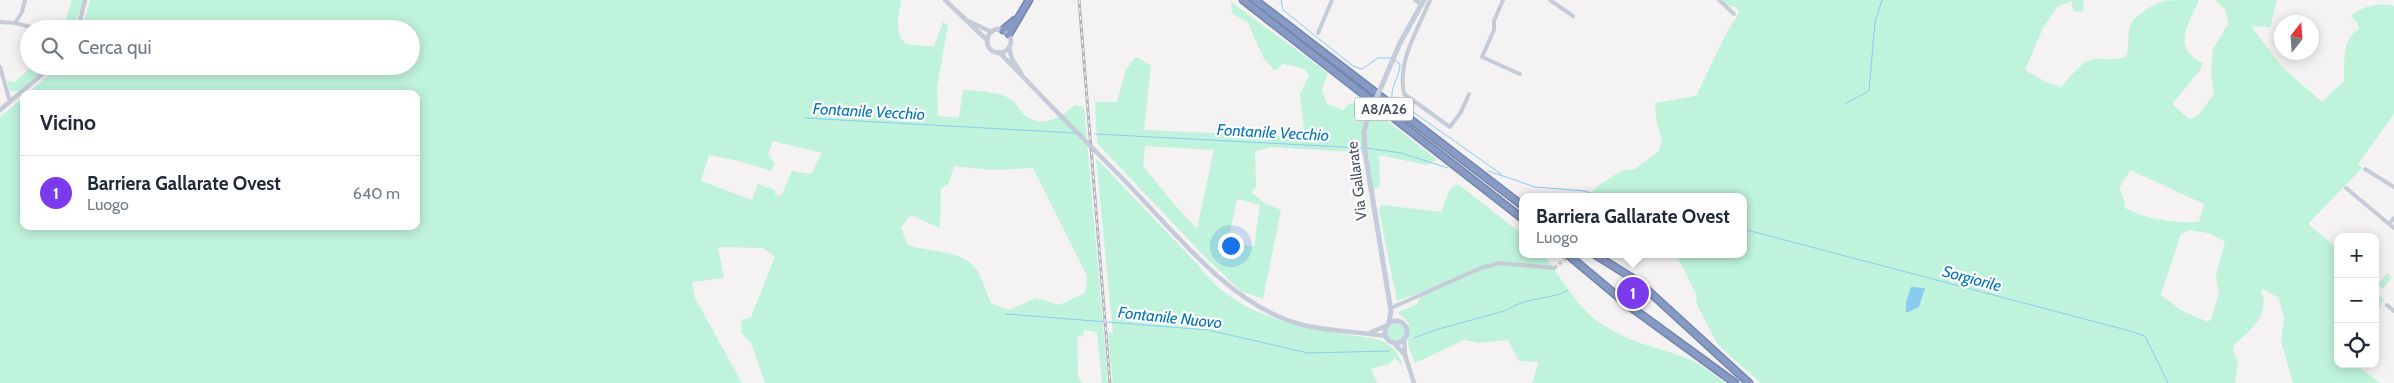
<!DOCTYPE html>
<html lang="it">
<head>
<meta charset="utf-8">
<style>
	body { margin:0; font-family:Cabin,sans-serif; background:#f2f2f3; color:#1f2937 }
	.controls { position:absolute; right:15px; bottom:15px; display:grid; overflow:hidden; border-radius:10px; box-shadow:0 2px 12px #0003 }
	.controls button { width:45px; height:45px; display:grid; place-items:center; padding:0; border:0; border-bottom:1px solid #e0e1e3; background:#fff; color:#1f2937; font:25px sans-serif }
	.compass { position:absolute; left:2274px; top:15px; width:45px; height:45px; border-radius:50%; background:#fff; box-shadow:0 2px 12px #0003; rotate:17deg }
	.you { position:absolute; left:1230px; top:245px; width:18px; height:18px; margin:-12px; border:4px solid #fff; border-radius:50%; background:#1a73e8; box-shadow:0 0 0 8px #1a73e833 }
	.badge { display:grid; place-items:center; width:32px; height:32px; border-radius:50%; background:#7c3aed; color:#fff; font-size:16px; font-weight:700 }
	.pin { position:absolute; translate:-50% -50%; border:2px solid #fff; box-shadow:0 1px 5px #0006 }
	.popup { position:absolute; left:1519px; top:193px; width:228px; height:65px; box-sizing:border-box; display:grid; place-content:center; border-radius:10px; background:#fff; filter:drop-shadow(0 1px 4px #0005); font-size:16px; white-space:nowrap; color:#747a83 }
	.popup b { font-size:19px; color:#1f2937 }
	.popup::after { content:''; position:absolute; left:50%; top:100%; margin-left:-10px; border:10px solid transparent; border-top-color:#fff }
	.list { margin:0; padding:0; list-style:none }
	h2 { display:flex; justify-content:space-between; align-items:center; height:65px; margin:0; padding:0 20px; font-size:21px }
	h2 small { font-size:16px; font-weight:400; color:#747a83 }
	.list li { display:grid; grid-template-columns:32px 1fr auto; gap:15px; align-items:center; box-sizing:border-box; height:75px; padding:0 20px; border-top:1px solid #e0e1e3 }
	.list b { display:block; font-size:19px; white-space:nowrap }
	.list p { margin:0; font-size:16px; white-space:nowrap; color:#747a83 }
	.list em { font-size:16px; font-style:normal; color:#747a83 }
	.icon { flex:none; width:28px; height:28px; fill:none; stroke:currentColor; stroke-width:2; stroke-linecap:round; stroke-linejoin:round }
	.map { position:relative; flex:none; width:2394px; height:383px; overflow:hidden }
	.search { position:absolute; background:#fff; box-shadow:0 2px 12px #0003; left:20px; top:20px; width:400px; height:55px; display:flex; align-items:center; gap:12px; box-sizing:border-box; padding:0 18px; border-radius:28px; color:#747a83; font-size:19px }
	.panel { position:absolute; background:#fff; box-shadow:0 2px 12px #0003; left:20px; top:90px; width:400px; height:140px; border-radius:10px }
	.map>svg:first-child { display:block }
	.green { fill:#bff3db; fill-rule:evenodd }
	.water { fill:#8acbf2 }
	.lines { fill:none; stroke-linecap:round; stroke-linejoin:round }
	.stream { stroke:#8acbf2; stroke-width:1 }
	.minor-tunnel { stroke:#d2d2d5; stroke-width:4; stroke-dasharray:4 2; stroke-linecap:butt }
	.motorway-casing { stroke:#7285af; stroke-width:9 }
	.minor { stroke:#c5cbd7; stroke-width:4 }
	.tertiary { stroke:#c5cbd7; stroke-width:4.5 }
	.secondary { stroke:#c4cbdb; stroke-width:5 }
	.motorway { stroke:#879ac3; stroke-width:6 }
	.rail-casing { stroke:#b3b5bc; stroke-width:3 }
	.rail { stroke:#fff; stroke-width:1; stroke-dasharray:4; stroke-linecap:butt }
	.tertiary-bridge { stroke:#c5cbd7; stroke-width:4.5 }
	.secondary-bridge { stroke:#c4cbdb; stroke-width:5 }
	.labels { text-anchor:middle; stroke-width:4.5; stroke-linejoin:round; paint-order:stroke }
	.shield { fill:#fff; stroke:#7f8590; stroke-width:1 }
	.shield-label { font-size:14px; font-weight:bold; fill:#485161 }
	.street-label { font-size:15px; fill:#485161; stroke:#fff }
	.water-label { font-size:16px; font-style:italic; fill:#0475b8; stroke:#fff }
</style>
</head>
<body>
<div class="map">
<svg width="2394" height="383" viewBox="0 0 2394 383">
	<rect width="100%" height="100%" fill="#f4f2f2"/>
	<g class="green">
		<path d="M72 0H83L74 29H63Z"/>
		<path d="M90 0H901C899 15 893 34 907 44L934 47 943 22 948 25 937 87 938 116 959 118 963 90C978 91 998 91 1010 99 1017 103 1020 112 1026 116 1043 129 1063 116 1075 105L1084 107 1108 383H1102L1097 332 1084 330 1083 336 1077 337 1078 376 1082 383H765L751 343 741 332 742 320 751 317 775 257 763 248 718 247 724 278 692 282 695 298 742 383H0V117L24 97V226H416V94H27L58 66H411V29H82ZM773 141 822 153 811 174 792 171 781 196 775 194V190L758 184 752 200 701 181 709 155 739 161 771 171 775 164 768 154ZM954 166 991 170 1033 168 1086 274 1087 282 1085 293 1059 305 1036 298 1009 310 991 303C986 293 983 279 977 270 963 249 931 253 908 245L901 228 910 215 940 228 941 188 948 185Z"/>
		<path d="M1723 0H2084L2083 12 2074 11 2071 1 2057 7 2043 28 2025 70 2046 82 2061 87C2070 78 2081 60 2095 59 2106 58 2115 61 2126 57 2130 46 2127 34 2130 26 2133 16 2154 4 2164 1 2174 0 2189 0 2199 0 2189 24 2170 48 2203 63L2200 70 2172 104 2189 119C2201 117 2206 103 2214 94L2211 74 2213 49 2228 24 2225 9 2215 0H2277L2270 27 2251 26 2283 68 2322 102 2344 81C2345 63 2341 39 2359 29L2358 24 2351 16C2362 6 2380 2 2394 6V114L2358 164 2362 168 2308 224 2338 249V364H2355L2380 383H2293L2281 341 2284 319 2279 298 2263 289 2261 291C2271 315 2250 330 2234 345L2233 351 2238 361 2235 383H1761L1718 345 1697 305 1696 294 1676 254H1743V197H1588L1596 187 1621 171 1635 169 1658 152 1662 141 1657 124 1655 103 1696 96 1728 30 1739 13 1736 7 1726 5ZM2130 170 2204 204 2199 222C2175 223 2147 220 2125 208L2123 196 2119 189ZM2189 230 2208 233 2225 241 2216 276 2219 293 2211 319 2208 322 2182 311 2161 295 2181 234Z"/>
		<path d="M1231 2 1328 73 1322 90 1327 104 1343 110 1350 103 1377 113 1437 160 1427 165 1379 155 1380 186 1373 190 1368 153 1273 147 1255 151 1256 187 1251 192 1264 203 1281 210 1263 299 1241 291 1206 258 1097 143 1095 102H1117L1126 69 1136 57 1151 65 1144 130 1305 137 1300 94 1309 75 1305 69 1283 64 1275 71 1264 59 1248 23 1232 13ZM1145 146 1214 150 1197 229 1174 204 1143 166ZM1237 199 1260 205 1254 247 1228 242Z"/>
		<path d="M33 66H48L19 91H10L7 81 15 82Z"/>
		<path d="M1096 158 1199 266C1241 323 1313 329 1377 339 1392 345 1398 351 1403 367L1395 358 1388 365 1371 368 1377 383H1113L1108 333H1113Z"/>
		<path d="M1458 184 1523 235V254L1544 255C1560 276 1575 304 1596 320 1624 341 1652 346 1684 357 1699 363 1712 374 1726 383H1532L1539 362 1519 361 1508 340 1479 343 1464 340 1415 363 1408 345 1409 324 1398 312 1417 304 1422 292 1397 301 1379 210 1382 205 1441 212 1450 189Z"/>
		<path d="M2387 273 2392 277 2383 289 2378 285Z"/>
		<path d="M2375 293 2384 299 2375 316Z"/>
		<circle cx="1396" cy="332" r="8"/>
	</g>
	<path class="water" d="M1911 287 1925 288 1919 307 1906 313V302Z"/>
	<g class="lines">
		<g class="stream">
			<path d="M1281 0 1283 10 1353 66 1362 69 1378 58H1391"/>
			<path d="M1394 60 1400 64C1400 77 1391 85 1392 97L1501 174"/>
			<path d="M1845 104 1869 91 1875 22 1882 0"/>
			<path d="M804 118 1075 133"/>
			<path d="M1095 134 1363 148"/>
			<path d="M1367 148 1401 153 1448 168"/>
			<path d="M1488 171 1535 187 1585 191 1602 197"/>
			<path d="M1743 229 2130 331 2145 336 2168 383"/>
			<path d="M1006 314 1208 330 1308 353 1389 351"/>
			<path d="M1414 338 1435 330 1504 311 1523 302 1561 294 1568 290"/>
		</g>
		<path class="minor-tunnel" d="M1554 268 1569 256"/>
		<defs>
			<g id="motorway">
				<path d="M1243 0 1523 219"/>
				<path d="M1255 0 1523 206"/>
				<path d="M1003 30 1015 20"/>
				<path d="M1009 34 1029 0"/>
				<path d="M1567 254 1622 300"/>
				<path d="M1594 254 1637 281"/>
				<path d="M1643 286 1749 383"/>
				<path d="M1628 305 1735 383"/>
			</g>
		</defs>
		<use href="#motorway" class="motorway-casing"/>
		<g class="minor">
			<path d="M1415 0 1421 4"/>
			<path d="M1430 0C1418 30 1397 60 1404 94L1450 127 1461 112 1469 94"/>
			<path d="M1503 0 1494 21V30L1482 57 1520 74"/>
			<path d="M1550 0 1573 16"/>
			<path d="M1719 0 1734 14"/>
			<path d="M0 22 15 23 22 12 25 0"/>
			<path d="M15 23 31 27"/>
			<path d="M1318 33 1332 0"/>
			<path d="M0 67 10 102"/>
			<path d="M2365 169 2394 187"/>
			<path d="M2346 188 2394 228"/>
			<path d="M2389 224 2394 218"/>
			<path d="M2387 305 2394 311"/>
			<path d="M1391 308 1481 268 1500 263 1554 268"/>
		</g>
		<g class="tertiary">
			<path d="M945 0 987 40"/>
			<path d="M970 22 992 32"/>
			<path d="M78 29 85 0"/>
			<circle cx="999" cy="41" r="12"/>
			<path d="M1009 47 1012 59 1021 73"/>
			<path d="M999 52 1055 110"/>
			<path d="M0 110 52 66"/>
			<path d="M1125 181C1174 231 1232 308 1303 325 1329 331 1358 332 1385 336"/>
			<path d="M1371 332 1386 326"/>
			<path d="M1404 338 1405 355 1414 383"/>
			<path d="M1393 342 1404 354"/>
		</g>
		<g class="secondary">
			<path d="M1400 43 1424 0"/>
			<path d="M1367 120 1364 132 1365 152 1391 311 1389 323"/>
			<circle cx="1396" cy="332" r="11"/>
		</g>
		<use href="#motorway" class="motorway"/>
		<defs>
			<path id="rail" d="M1079 0 1110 383"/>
		</defs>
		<use href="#rail" class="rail-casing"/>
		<use href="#rail" class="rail"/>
		<path class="tertiary-bridge" d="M1055 110 1125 181"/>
		<path class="secondary-bridge" d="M1367 120 1400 43"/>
	</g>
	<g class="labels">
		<rect class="shield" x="1355" y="97.5" width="58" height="23" rx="4"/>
		<g class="shield-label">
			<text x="1384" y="114">A8/A26</text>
		</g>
		<g class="street-label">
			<text transform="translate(1357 181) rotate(-97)" y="5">Via Gallarate</text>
		</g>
		<g class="water-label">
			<text transform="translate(869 111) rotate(3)" y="6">Fontanile Vecchio</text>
			<text transform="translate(1273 132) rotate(3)" y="6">Fontanile Vecchio</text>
			<text transform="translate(1972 278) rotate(15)" y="6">Sorgiorile</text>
			<text transform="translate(1170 317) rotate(6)" y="6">Fontanile Nuovo</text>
		</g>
	</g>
</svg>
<div class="controls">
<button>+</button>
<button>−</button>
<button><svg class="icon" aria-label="locate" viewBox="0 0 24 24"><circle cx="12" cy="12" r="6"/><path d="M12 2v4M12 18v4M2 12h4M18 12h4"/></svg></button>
</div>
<svg class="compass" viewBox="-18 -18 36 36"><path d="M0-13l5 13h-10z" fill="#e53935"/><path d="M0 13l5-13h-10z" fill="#747a83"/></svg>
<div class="you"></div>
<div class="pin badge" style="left:1633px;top:293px">1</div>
<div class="popup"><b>Barriera Gallarate Ovest</b>Luogo</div>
<div class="search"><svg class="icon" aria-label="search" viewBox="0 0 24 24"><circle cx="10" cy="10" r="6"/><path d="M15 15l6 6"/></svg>Cerca qui</div>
<section class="panel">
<h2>Vicino<small></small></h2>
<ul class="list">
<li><span class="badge">1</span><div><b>Barriera Gallarate Ovest</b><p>Luogo</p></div><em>640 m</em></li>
</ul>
</section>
</div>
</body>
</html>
